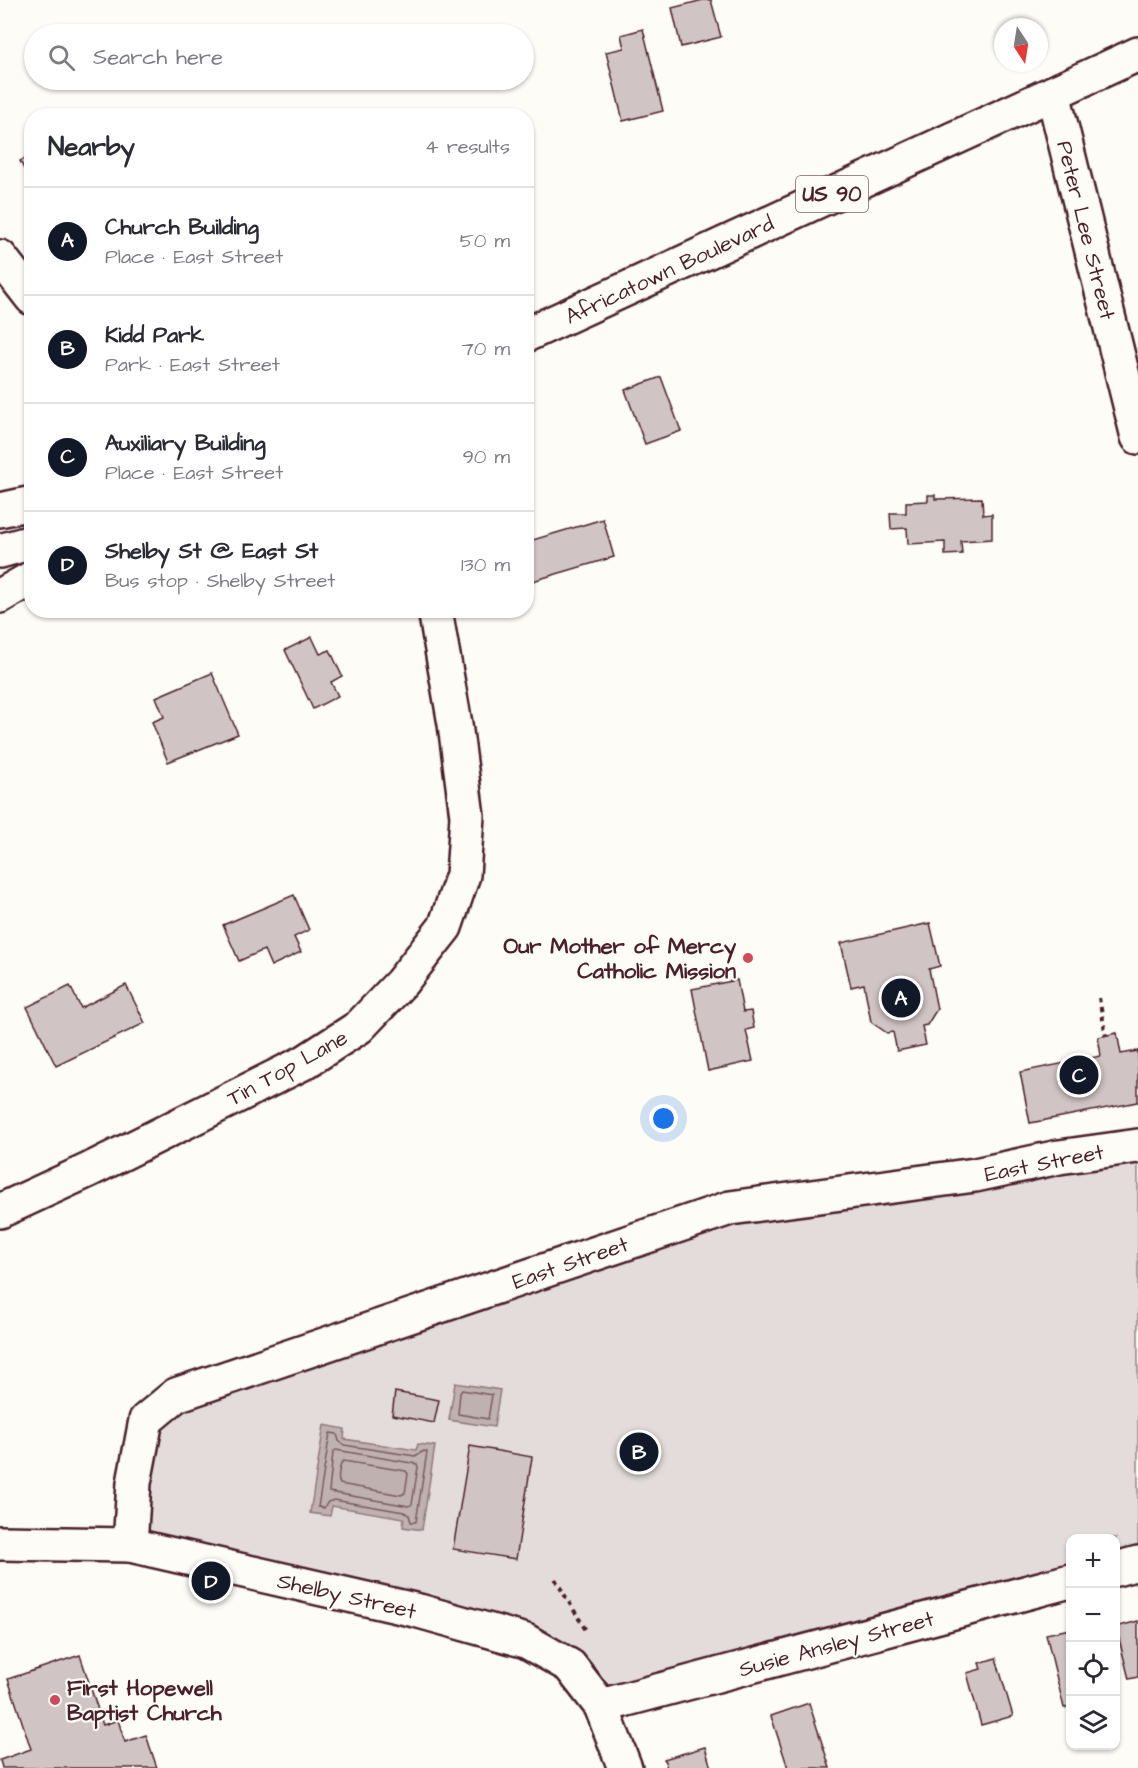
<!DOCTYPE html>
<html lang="en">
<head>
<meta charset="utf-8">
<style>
	body { margin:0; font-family:"Architects Daughter",sans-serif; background:#f7f7f7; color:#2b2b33 }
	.controls { position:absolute; right:18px; bottom:18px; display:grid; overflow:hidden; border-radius:12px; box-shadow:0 2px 4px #0004 }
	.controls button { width:54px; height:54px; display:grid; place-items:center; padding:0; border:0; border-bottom:2px solid #e1e1e2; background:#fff; color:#2b2b33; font:30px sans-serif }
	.compass { position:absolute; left:994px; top:18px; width:54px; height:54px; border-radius:50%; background:#fff; box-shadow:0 2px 4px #0004; rotate:168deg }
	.you { position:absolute; left:664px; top:1119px; width:21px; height:21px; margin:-15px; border:4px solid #fff; border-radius:50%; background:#1a73e8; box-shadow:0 0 0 9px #1a73e833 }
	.badge { display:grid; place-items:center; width:39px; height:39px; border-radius:50%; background:#111827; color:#fff; font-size:20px; font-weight:700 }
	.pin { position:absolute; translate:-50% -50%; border:3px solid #fff; box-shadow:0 2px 6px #0006 }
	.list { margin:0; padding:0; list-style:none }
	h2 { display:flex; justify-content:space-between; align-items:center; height:78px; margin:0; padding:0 24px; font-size:26px }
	h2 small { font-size:20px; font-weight:400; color:#7c7c81 }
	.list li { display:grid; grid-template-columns:39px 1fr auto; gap:18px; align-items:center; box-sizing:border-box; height:108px; padding:0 24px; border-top:2px solid #e1e1e2 }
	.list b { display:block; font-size:22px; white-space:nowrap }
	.list p { margin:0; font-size:20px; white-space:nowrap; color:#7c7c81 }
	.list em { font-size:20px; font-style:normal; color:#7c7c81 }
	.icon { flex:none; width:33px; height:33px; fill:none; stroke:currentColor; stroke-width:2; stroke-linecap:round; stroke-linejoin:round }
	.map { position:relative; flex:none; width:1138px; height:1768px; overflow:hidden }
	.search { position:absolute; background:#fff; box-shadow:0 2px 4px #0004; left:24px; top:24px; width:510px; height:66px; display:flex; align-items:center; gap:15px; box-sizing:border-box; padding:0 21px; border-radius:33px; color:#7c7c81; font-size:22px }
	.panel { position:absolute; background:#fff; box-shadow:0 2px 4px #0004; left:24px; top:108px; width:510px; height:510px; border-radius:24px }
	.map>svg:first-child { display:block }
	.green { fill:#e3dcda; stroke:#967e82; stroke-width:1.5 }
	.water { fill:#c0b1b1; stroke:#91777b; stroke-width:1.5 }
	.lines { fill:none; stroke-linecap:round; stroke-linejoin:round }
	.shore { stroke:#795961; stroke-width:1.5 }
	.building { fill:#d0c5c4; stroke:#4a1f2b; stroke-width:1.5 }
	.minor-casing { stroke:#4a1f2b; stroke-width:38 }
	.major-casing { stroke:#4a1f2b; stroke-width:38 }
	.path { stroke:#4a1f2b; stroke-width:4; stroke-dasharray:4.5 4.5; stroke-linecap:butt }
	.minor { stroke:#fdfcf7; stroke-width:33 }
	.major { stroke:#fdfcf7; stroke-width:33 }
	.poi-dot { fill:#d1495b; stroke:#fdfcf7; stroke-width:2 }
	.labels { text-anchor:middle; stroke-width:4.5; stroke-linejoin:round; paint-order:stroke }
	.shield { fill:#fdfcf7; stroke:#806168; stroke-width:1.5 }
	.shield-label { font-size:21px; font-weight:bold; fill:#4a1f2b }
	.street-label { font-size:22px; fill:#4a1f2b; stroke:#fdfcf7 }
	.poi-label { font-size:22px; font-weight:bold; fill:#4a1f2b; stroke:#fdfcf7; text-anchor:end }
</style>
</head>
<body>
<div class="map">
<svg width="1138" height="1768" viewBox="0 0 1138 1768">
	<rect width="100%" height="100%" fill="#fdfcf7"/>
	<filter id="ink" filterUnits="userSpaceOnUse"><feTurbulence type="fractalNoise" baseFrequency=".0167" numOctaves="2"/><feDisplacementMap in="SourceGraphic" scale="12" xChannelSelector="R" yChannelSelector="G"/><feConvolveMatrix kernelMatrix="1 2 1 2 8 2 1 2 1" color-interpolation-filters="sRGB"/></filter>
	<g filter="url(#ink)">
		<path class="green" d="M1138 1146V1563L1116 1569V1538H1070V1581L601 1706 570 1666 130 1545 146 1420 730 1208Z"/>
		<g class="water">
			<path d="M455 1383 500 1390 494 1427 449 1420Z"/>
			<path d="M324 1425 345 1429 344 1439 416 1450 418 1444 435 1446 422 1530 403 1527 404 1518 332 1506 330 1516 310 1513Z"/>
		</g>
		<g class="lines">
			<g class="shore">
				<path d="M462 1390 492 1395 488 1419 458 1414 460 1393Z"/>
				<path d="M330 1433 337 1434 339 1441 344 1445 415 1456 424 1451 427 1452 416 1522H411L409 1515 404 1512 334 1500 328 1502 324 1508 318 1507Z"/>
				<path d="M336 1450 417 1464 418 1467 412 1504 409 1506 329 1492 333 1452Z"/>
				<path d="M343 1461 406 1471 408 1474 405 1493 401 1495 340 1484C337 1479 339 1466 343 1461Z"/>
			</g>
		</g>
		<g class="building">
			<path d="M703 0H711L721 37 681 47 672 8Z"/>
			<path d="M643 29 663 111 623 121 606 52 624 48 621 35Z"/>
			<path d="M32 155V185L20 161Z"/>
			<path d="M661 377 681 431 645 444 625 390Z"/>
			<path d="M928 495H935V499L982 498 983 515 992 514V539L961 541 962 554 945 555V542L908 544 907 528 891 529 890 513H906V502L928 501Z"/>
			<path d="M603 519 614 557 526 583V542Z"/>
			<path d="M312 637 320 654 330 650 342 676 331 682 338 696 313 709 285 650Z"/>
			<path d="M212 673 238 734 168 762 152 722 164 717 156 697Z"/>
			<path d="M294 895 309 930 294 937 301 952 271 966 264 950 239 961 223 925Z"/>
			<path d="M930 923 940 966 929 969 937 1009 927 1025 922 1026 926 1045 897 1051 893 1032 887 1033 871 1022 864 984 851 987 841 943Z"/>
			<path d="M737 980 743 1012 751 1011 754 1028 746 1030 753 1061 708 1071 692 989Z"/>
			<path d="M126 985 145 1023 56 1066 27 1007 70 986 81 1008Z"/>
			<path d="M1117 1033 1121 1054 1138 1051V1102L1030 1123 1020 1072 1101 1056 1098 1037Z"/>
			<path d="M395 1392 439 1400 434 1423 392 1415Z"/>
			<path d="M470 1446 532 1457 516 1559 453 1549Z"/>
			<path d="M1138 1621V1677L1129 1679 1116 1627Z"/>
			<path d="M1070 1629V1707L1064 1708 1046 1634Z"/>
			<path d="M80 1655 103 1725 118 1720 125 1742 146 1735 157 1768H2L0 1760 31 1749 8 1679Z"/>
			<path d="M996 1658 1013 1716 981 1725 967 1673 981 1669 979 1663Z"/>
			<path d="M809 1703 830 1768H788L771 1716Z"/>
			<path d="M705 1747 711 1768H667L664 1759Z"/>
		</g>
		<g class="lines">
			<defs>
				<g id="minor">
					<path d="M1053 93 1138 437"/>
					<path d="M0 257 32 298"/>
					<path d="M0 1211 89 1170 305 1062 359 1027 401 983 445 927 463 875 467 816 455 724 435 610"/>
					<path d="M0 1543 130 1545 419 1611 526 1641 570 1666 601 1706 625 1768"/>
					<path d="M130 1545 134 1483 146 1420 176 1395 730 1208 975 1175 1059 1157 1138 1146"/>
					<path d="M1116 1569 1138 1563"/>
					<path d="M601 1706 1070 1581"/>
				</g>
				<g id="major">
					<path d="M526 335 1138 54"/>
					<path d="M0 510 32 503"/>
					<path d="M0 551 32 542"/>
					<path d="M0 596 32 578"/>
				</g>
			</defs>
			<use href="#minor" class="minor-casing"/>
			<use href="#major" class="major-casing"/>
			<g class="path">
				<path d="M1099 998 1106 1036"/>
				<path d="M555 1579 587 1632"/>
			</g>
			<use href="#minor" class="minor"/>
			<use href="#major" class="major"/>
		</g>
	</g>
	<g class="poi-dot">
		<circle cx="748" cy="958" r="6"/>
		<circle cx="55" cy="1700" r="6"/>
	</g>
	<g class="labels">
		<rect class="shield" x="796" y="176" width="72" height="36" rx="4.5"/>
		<g class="shield-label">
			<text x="832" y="201">US 90</text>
		</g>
		<g class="street-label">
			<text transform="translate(1087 230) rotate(76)" y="8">Peter Lee Street</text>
			<text transform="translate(669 269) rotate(-25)" y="8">Africatown Boulevard</text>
			<text transform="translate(287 1067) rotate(-29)" y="8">Tin Top Lane</text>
			<text transform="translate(1044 1162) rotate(-11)" y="8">East Street</text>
			<text transform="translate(570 1262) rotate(-19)" y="8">East Street</text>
			<text transform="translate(347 1595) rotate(13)" y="8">Shelby Street</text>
			<text transform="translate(836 1643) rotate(-15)" y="8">Susie Ansley Street</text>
		</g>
		<g class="poi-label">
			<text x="736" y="953">Our Mother of Mercy<tspan x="736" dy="25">Catholic Mission</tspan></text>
			<text x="67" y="1695" text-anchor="start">First Hopewell<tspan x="67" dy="25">Baptist Church</tspan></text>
		</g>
	</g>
</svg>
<div class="controls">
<button>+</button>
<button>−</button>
<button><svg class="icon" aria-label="locate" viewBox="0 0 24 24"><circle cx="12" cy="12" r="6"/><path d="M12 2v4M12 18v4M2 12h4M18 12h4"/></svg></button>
<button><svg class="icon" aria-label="layers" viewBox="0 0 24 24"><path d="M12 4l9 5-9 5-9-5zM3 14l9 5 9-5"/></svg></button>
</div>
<svg class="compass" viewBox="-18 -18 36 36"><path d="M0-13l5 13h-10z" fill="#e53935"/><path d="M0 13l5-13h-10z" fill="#7c7c81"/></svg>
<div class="you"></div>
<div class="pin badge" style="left:901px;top:998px">A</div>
<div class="pin badge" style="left:639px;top:1452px">B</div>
<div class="pin badge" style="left:1079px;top:1075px">C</div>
<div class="pin badge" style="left:211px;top:1581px">D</div>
<div class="search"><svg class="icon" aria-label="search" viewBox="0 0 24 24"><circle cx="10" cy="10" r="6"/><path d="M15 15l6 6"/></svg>Search here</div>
<section class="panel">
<h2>Nearby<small>4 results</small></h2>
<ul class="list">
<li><span class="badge">A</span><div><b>Church Building</b><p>Place · East Street</p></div><em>50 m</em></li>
<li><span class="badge">B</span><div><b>Kidd Park</b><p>Park · East Street</p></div><em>70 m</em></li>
<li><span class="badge">C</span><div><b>Auxiliary Building</b><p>Place · East Street</p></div><em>90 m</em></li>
<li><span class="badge">D</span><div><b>Shelby St @ East St</b><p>Bus stop · Shelby Street</p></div><em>130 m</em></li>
</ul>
</section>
</div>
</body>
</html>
